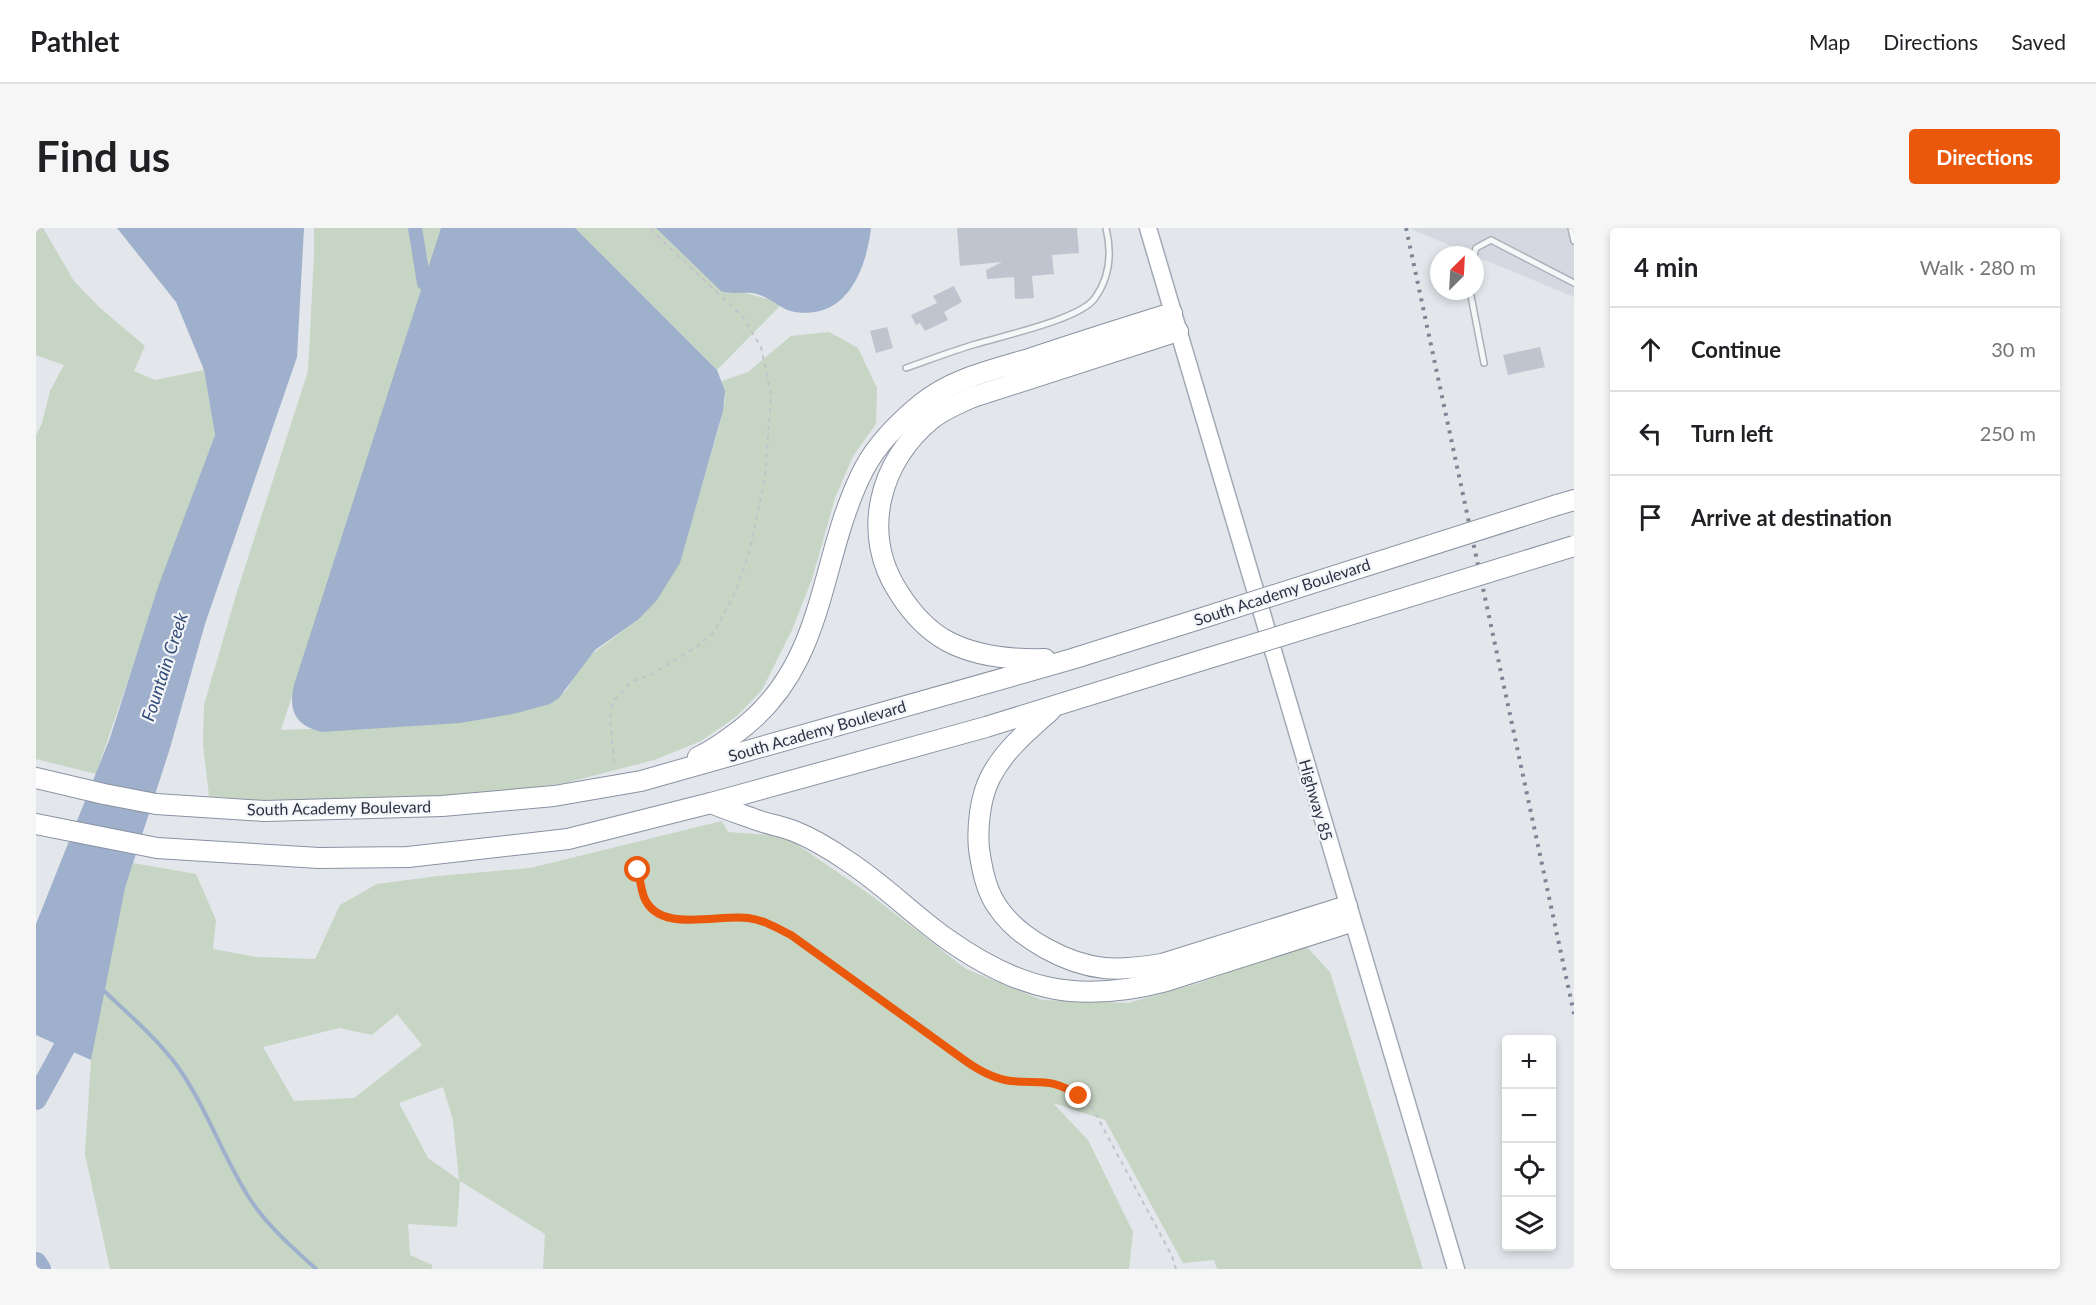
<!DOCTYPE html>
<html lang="en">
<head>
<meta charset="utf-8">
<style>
	body { margin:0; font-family:Lato,sans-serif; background:#f6f6f6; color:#202124 }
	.controls { position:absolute; right:18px; bottom:18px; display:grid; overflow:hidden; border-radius:6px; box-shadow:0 3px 9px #0003 }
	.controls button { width:54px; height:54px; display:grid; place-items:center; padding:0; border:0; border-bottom:2px solid #e0e0e0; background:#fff; color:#202124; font:30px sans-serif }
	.compass { position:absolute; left:1394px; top:18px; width:54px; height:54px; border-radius:50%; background:#fff; box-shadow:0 3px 9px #0003; rotate:24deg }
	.stop { position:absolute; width:18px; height:18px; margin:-14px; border:4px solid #ea580c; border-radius:50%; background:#fff }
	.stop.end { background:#ea580c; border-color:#fff; box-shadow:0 2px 6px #0008 }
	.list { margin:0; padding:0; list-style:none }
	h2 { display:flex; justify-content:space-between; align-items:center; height:78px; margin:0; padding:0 24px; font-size:26px }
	h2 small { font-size:20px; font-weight:400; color:#757577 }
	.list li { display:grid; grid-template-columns:39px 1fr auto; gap:18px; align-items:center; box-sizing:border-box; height:84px; padding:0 24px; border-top:2px solid #e0e0e0 }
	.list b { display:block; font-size:22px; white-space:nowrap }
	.list em { font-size:20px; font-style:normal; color:#757577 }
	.icon { flex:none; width:33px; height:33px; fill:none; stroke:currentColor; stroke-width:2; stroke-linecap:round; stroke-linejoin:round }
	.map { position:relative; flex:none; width:1538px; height:1041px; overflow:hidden; border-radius:6px }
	header { display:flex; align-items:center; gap:36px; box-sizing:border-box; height:84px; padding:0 30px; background:#fff; border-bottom:2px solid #e0e0e0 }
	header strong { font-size:28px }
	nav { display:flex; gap:33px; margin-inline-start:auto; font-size:21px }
	.intro { display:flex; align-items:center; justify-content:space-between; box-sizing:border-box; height:144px; padding:0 36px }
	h1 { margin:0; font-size:42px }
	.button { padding:15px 27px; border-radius:6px; background:#ea580c; color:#fff; font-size:21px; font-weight:700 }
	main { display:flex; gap:36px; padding:0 36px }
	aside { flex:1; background:#fff; border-radius:6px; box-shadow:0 3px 9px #0003 }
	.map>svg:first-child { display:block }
	.built { fill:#d5d8e0 }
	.green { fill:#c7d5c4; fill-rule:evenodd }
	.water { fill:#9eb0cb }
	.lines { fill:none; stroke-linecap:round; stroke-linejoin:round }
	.stream { stroke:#9eb0cb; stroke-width:4 }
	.canal { stroke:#9eb0cb; stroke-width:14 }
	.river { stroke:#9eb0cb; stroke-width:22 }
	.building { fill:#c0c4ce }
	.service-casing { stroke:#acb0b9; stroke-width:8 }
	.primary-casing { stroke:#a2a9b7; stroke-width:19 }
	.motorway-casing { stroke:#8a92a2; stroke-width:22 }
	.path { stroke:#c1c4ca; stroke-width:2; stroke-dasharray:4.5 4.5; stroke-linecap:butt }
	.service { stroke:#f6f7f9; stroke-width:5 }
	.primary { stroke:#fff; stroke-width:16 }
	.motorway { stroke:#fff; stroke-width:20 }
	.rail { stroke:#7c8495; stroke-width:4; stroke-dasharray:3 6; stroke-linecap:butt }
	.motorway-bridge-casing { stroke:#8a92a2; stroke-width:22; stroke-linecap:butt }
	.motorway-bridge { stroke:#fff; stroke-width:20 }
	.route { stroke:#ea580c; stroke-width:8 }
	.labels { text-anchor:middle; stroke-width:4.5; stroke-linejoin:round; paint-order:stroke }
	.street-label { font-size:16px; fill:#2b3244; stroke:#f3f5f8 }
	.water-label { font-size:18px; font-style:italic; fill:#344d78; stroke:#f3f5f8 }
</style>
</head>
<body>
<header>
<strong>Pathlet</strong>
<nav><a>Map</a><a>Directions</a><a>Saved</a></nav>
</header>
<div class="intro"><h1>Find us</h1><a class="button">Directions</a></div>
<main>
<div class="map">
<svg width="1538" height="1041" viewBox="0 0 1538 1041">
	<rect width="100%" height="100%" fill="#e3e6eb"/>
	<path class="built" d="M1373 0H1538V69L1439 28Z"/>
	<g class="green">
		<path d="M0 0H7L38 53 64 80 109 118 98 143 119 152 168 142 179 207 136 323 60 546 0 531V208L6 195 14 163 28 137 0 127Z"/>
		<path d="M278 0H407L245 502 275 501 285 504 529 464 552 429 603 391 655 294 682 203 689 172 686 153 712 144 755 108 793 104 822 120 841 160 840 196 817 228 799 270 776 351 756 402 726 462 701 488 665 513 618 532 529 555 399 573 274 577 173 568 167 517 168 477 200 367 272 143 278 28Z"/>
		<path d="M538 0H621L709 65 732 71 744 78 681 142Z"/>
		<path d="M686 593 692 604 749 608 836 668 930 741 1006 772 1092 775 1163 755 1269 717 1294 744 1387 1041H1181L1178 1032 1147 1035 1069 892 1017 875 1052 912 1097 1004 1093 1041H507L509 1006 424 953 421 999 372 996 374 1027 396 1037V1041H74L49 926 55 832 65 760 89 660 97 635 160 646 180 692 177 721 220 729 279 731 304 677 341 656 402 648 494 640ZM361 786 386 817 318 870 258 873 227 819 303 800 336 807ZM407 859 417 892 423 952 392 930 363 875Z"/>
	</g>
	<g class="water">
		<path d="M81 0H268L261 129 169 396 134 520 89 660 55 832 0 807V696L74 510 122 359 179 207 168 142 140 74Z"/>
		<path d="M405 0H539L681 142 689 163 687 183 644 335 621 372 603 391 559 422 523 470 514 476 477 486 424 495 285 504C259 497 252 482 258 457Z"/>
		<path d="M620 0H835C830 43 810 92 759 84 745 82 735 70 721 66 709 63 697 67 685 63Z"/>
	</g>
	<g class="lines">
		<path class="stream" d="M65 760C91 785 121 810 142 839 170 879 186 926 212 968 230 997 255 1018 280 1041"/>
		<path class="canal" d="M379 0 388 55"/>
		<g class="river">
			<path d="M0 871 38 802 40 793"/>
			<path d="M0 1035 4 1041"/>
		</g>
	</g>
	<g class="building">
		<path d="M921 0H1041L1043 25 1016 27 1018 46 996 48 998 70 979 71 978 49 951 51 950 42 966 34 924 38Z"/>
		<path d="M918 58 926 74 908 84 912 92 889 103 884 95 880 97 875 87 901 75 897 68Z"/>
		<path d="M851 99 857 120 840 125 834 103Z"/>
		<path d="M1504 119 1509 139 1472 147 1467 127Z"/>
	</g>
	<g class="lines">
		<defs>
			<g id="service">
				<path d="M1535 0 1538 13"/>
				<path d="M1438 27 1440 20 1455 12 1538 55"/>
				<path d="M1434 63 1448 135"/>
				<path d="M870 140C893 132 916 123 940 116 966 108 1045 91 1059 70 1074 49 1076 25 1070 0"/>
			</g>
			<path id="primary" d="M1112 0 1420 1041"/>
			<g id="motorway">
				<path d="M1521 277 1538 272"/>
				<path d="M1009 431C976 432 941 429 911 413 891 402 875 384 863 365 824 306 843 233 897 190 909 181 923 175 937 169L1142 103"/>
				<path d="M1015 482C993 502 968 522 954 550 944 570 941 599 943 621 946 641 950 664 963 681 984 711 1031 736 1068 740 1087 742 1107 739 1126 736L1311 678"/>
				<path d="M662 529C676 523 688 514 700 505 793 437 781 332 828 241 841 216 863 194 885 176 915 151 956 142 993 131 1040 115 1088 100 1136 85"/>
				<path d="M0 550 68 566 120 576 228 583 406 578 518 568 605 553 1036 431 1160 392"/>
				<path d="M675 575C689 581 704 586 718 591 731 596 745 598 758 603 775 610 794 621 810 632 846 655 876 686 911 711 984 763 1043 776 1130 753L1315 694"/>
				<path d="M0 596 121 620 283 630 372 629 532 611 675 575 950 499 1173 430"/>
			</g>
		</defs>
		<use href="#service" class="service-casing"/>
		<use href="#primary" class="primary-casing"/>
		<use href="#motorway" class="motorway-casing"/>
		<g class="path">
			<path d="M578 534 574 490 577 473 595 454 616 446 660 419 678 404 700 363 713 325 729 250 735 166 725 119 706 88 613 0"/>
			<path d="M602 642C604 651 605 661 608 669 623 706 682 687 712 690 728 692 741 700 755 707L931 834C944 843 957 851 973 853 985 855 998 852 1010 853 1029 854 1044 868 1057 881L1136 1028 1140 1041"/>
		</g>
		<use href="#service" class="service"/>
		<use href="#primary" class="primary"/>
		<use href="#motorway" class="motorway"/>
		<path class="rail" d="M1370 0 1538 786"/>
		<defs>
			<g id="motorway-bridge">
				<path d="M1160 392 1521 277"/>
				<path d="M1173 430 1538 318"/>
			</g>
		</defs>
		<use href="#motorway-bridge" class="motorway-bridge-casing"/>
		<use href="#motorway-bridge" class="motorway-bridge"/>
	</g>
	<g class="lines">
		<path class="route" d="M602 642C604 651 605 661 608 669 622 706 682 686 712 690 728 692 741 700 755 707L931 834C944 843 958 851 975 853 1005 856 1015 849 1043 868"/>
	</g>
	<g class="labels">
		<g class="street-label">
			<text transform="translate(1246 364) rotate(-18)" y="6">South Academy Boulevard</text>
			<text transform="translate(781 503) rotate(-16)" y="6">South Academy Boulevard</text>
			<text transform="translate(1280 572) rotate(74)" y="6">Highway 85</text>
			<text transform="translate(303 580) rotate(-1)" y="6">South Academy Boulevard</text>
		</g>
		<g class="water-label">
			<text transform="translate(129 439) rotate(-72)" y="6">Fountain Creek</text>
		</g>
	</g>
</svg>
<div class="controls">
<button>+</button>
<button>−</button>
<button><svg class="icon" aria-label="locate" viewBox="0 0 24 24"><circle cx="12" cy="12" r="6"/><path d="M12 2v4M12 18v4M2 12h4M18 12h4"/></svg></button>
<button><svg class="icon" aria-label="layers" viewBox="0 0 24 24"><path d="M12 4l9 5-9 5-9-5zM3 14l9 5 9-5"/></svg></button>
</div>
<svg class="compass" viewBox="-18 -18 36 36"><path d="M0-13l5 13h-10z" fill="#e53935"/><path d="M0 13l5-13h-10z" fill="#757577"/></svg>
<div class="stop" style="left:602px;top:642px"></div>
<div class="stop end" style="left:1043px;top:868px"></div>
</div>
<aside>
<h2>4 min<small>Walk · 280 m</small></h2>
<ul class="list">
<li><svg class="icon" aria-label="ahead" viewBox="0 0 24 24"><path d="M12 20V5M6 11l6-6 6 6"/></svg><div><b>Continue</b></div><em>30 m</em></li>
<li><svg class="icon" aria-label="left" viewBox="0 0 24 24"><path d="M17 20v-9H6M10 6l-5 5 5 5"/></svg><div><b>Turn left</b></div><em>250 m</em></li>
<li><svg class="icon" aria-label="arrive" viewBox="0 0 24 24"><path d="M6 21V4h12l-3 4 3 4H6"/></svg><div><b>Arrive at destination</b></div></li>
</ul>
</aside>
</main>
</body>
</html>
